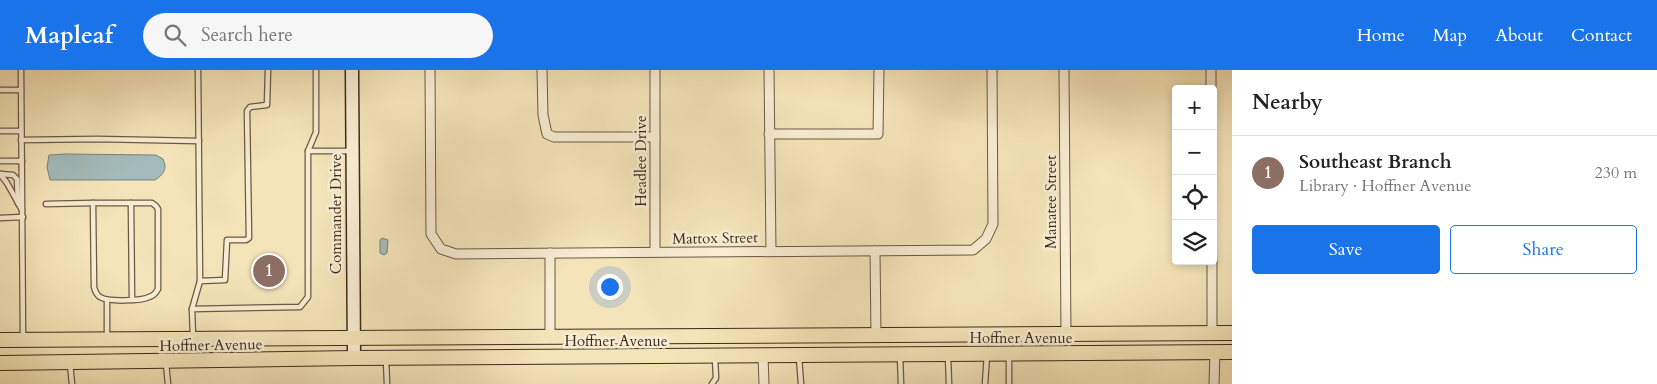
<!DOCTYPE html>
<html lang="en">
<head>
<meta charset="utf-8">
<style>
	body { margin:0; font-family:Cardo,serif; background:#f6f6f6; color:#222 }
	.controls { position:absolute; right:15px; top:15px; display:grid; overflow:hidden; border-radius:5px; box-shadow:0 2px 8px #0003 }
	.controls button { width:45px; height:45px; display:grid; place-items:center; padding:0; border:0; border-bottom:1px solid #e0e0e0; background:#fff; color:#222; font:25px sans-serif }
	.you { position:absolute; left:609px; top:216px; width:18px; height:18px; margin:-12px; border:4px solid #fff; border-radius:50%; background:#1a73e8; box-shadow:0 0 0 8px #1a73e833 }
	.badge { display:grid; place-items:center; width:32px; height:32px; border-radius:50%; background:#1a73e8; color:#fff; font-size:16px; font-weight:700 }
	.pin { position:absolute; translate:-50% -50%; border:2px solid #fff; box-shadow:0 1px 5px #0006 }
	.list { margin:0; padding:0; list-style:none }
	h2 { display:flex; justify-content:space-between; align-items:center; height:65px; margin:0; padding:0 20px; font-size:21px }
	h2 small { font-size:16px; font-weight:400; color:#767676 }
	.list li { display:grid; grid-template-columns:32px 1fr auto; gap:15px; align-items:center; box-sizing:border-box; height:75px; padding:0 20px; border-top:1px solid #e0e0e0 }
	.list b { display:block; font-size:19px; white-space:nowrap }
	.list p { margin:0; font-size:16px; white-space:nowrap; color:#767676 }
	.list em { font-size:16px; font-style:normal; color:#767676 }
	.actions { display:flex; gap:10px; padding:15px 20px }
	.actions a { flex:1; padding:11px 0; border:1px solid #1a73e8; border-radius:5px; text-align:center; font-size:18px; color:#1a73e8 }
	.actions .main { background:#1a73e8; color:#fff }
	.icon { flex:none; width:28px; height:28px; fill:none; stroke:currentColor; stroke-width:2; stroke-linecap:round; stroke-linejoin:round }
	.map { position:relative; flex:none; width:1232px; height:314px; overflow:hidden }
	header { display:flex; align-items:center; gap:30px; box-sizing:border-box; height:70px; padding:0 25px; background:#1a73e8; color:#fff }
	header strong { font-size:24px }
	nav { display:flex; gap:28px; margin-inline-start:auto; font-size:18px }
	.search { width:350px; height:45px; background:#f6f6f6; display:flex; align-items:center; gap:12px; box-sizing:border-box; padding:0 18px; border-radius:28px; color:#767676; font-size:19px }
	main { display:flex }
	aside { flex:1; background:#fff }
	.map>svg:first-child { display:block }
	.water { fill:#a3bbbb; stroke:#7a817c }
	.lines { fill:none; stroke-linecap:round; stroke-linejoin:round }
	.lane-casing { stroke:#6a5944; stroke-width:7 }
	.street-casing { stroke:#6a5944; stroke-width:11 }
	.secondary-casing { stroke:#3c2b1d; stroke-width:15 }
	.primary-casing { stroke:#3c2b1d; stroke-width:16 }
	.lane { stroke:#f8edd2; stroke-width:4.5 }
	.street { stroke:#f8edd2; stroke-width:9 }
	.secondary { stroke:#f8edd2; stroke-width:12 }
	.primary { stroke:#f5e4b9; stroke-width:14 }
	.labels { text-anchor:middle; stroke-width:5; stroke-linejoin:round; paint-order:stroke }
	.street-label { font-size:15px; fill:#3c2b1d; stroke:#f8edd2 }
</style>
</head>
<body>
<header>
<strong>Mapleaf</strong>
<div class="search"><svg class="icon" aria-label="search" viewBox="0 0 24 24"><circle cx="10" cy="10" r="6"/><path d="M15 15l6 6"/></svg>Search here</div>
<nav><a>Home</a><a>Map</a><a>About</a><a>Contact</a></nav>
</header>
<main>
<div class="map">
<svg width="1232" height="314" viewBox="0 0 1232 314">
	<rect width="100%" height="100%" fill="#f5e4b9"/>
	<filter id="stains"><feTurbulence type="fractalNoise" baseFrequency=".004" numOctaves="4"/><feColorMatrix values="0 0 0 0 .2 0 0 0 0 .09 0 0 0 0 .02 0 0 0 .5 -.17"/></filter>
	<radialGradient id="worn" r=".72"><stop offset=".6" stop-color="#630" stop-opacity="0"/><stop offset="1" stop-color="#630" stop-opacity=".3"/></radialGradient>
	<g class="water">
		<path d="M65 84 156 85 163 89C168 99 163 105 155 110H50L47 97 49 85Z"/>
		<path d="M382 168 388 170 387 183 384 185 380 183V170Z"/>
	</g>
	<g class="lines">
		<defs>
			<g id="lane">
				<path d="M21 0 23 269"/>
				<path d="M0 20H21"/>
				<path d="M0 61H21"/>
				<path d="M21 70 97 69 199 71"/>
				<path d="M308 81H351"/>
				<path d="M0 91H22"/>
				<path d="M0 104 7 113 22 140"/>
				<path d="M1 104 13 105 17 109 18 133"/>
				<path d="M93 133H152L156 136 158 139V219C156 223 153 226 149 227 142 231 107 232 100 227 97 225 95 221 94 217Z"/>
				<path d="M131 133 132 229"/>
				<path d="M46 134 93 133"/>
				<path d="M0 148 23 147"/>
				<path d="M200 211 225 210 227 170H246L249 168 247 41 250 37 267 35 268 0"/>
				<path d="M192 239 300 237 308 227V81L316 62V0"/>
				<path d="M107 267V230"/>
				<path d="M193 267 192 239 200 211 198 0"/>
				<path d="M1009 285V314"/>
				<path d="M900 286 901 314"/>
				<path d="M948 286 949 314"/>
				<path d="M799 287 801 314"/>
				<path d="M386 290 387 314"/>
				<path d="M70 293 72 314"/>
				<path d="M166 293 168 314"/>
				<path d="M712 314 716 308 715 288"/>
				<path d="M985 314 987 285"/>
			</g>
			<g id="street">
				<path d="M430 0 431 164 441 179 456 184 973 180 986 169 993 154 992 0"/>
				<path d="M542 0 543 45 547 64 554 67H655"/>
				<path d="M655 0V182"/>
				<path d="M769 0 771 181"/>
				<path d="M1064 0 1066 264"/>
				<path d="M1211 0V19"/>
				<path d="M769 64H878L879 0"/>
				<path d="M875 181 876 265"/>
				<path d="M550 183V267"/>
				<path d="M1212 191V263"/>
				<path d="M763 286 764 314"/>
				<path d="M1214 314 1215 283"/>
			</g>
			<path id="secondary" d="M352 0 354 288"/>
			<g id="primary">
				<path d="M0 270 1232 263"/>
				<path d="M0 293 354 288 1232 282"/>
			</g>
		</defs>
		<use href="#lane" class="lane-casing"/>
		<use href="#street" class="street-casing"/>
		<use href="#secondary" class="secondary-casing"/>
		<use href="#primary" class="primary-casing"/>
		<use href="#lane" class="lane"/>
		<use href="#street" class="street"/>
		<use href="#secondary" class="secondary"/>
		<use href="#primary" class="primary"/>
	</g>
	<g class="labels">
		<g class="street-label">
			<text transform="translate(641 91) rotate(-90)" y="5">Headlee Drive</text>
			<text transform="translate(1051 132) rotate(-90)" y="5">Manatee Street</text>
			<text transform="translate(336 144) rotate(-90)" y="5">Commander Drive</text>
			<text transform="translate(715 168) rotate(-1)" y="5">Mattox Street</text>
			<text x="1021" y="273">Hoffner Avenue</text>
			<text x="616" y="276">Hoffner Avenue</text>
			<text transform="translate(211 275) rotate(-1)" y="5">Hoffner Avenue</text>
		</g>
	</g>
	<rect width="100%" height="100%" filter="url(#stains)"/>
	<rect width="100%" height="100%" fill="url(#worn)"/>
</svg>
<div class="controls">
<button>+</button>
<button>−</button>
<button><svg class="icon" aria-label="locate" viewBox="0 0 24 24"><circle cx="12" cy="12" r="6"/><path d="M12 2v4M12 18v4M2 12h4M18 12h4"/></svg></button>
<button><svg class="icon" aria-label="layers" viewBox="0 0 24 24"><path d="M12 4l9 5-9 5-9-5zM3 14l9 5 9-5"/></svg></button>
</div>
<div class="you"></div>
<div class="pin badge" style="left:269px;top:201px;background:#8d6e63">1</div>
</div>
<aside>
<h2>Nearby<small></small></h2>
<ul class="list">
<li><span class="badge" style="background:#8d6e63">1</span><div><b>Southeast Branch</b><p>Library · Hoffner Avenue</p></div><em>230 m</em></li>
</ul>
<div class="actions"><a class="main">Save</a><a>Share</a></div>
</aside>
</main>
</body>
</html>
